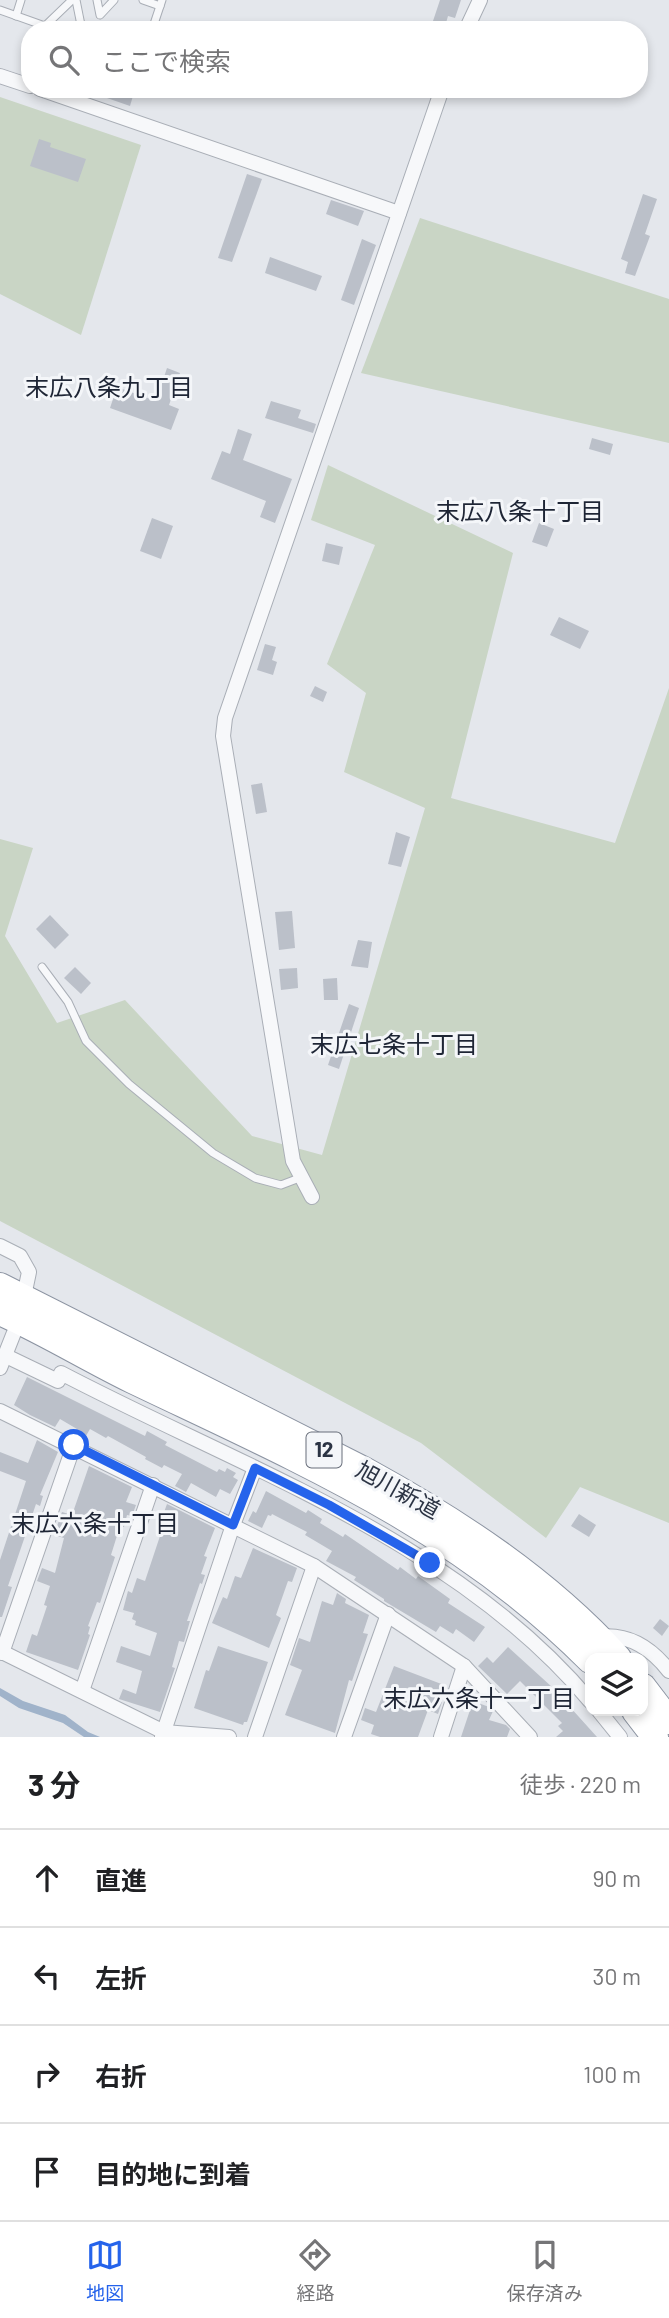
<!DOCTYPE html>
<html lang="ja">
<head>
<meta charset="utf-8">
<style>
	body { margin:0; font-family:Barlow,"Noto Sans JP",sans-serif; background:#f6f6f6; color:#202124 }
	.controls { position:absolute; right:21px; bottom:21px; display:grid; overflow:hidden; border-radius:14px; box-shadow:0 4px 10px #0003 }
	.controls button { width:63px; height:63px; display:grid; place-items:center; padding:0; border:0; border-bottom:2px solid #e0e0e0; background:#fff; color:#202124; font:35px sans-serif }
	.stop { position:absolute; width:21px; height:21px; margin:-16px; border:5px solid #2563eb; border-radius:50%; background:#fff }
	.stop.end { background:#2563eb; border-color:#fff; box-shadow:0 2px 7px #0008 }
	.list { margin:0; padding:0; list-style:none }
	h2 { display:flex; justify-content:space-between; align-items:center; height:91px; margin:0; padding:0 28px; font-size:30px }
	h2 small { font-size:23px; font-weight:400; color:#757577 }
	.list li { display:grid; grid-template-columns:46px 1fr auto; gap:21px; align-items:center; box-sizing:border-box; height:98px; padding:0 28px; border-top:2px solid #e0e0e0 }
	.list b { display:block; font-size:26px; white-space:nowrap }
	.list em { font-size:23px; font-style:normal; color:#757577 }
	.icon { flex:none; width:38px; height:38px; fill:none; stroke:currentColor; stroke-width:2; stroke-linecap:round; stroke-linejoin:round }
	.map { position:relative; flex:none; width:669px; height:1737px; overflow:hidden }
	.search { position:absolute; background:#fff; box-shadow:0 4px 10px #0003; left:21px; right:21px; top:21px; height:77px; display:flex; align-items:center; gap:18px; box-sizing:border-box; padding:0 24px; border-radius:28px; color:#757577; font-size:26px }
	.sheet { height:483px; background:#fff }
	nav { display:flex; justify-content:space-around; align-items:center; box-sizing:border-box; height:98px; border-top:2px solid #e0e0e0; background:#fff; font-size:19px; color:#757577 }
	nav a { display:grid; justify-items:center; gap:4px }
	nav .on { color:#2563eb }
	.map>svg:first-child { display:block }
	.green { fill:#c9d5c5 }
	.water { fill:#a0b3ca }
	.building { fill:#bbc0c9 }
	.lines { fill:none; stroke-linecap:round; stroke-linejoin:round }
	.lane-casing { stroke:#a9aeb6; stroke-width:9 }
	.street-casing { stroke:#a9aeb6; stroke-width:16 }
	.highway-casing { stroke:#8c94a2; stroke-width:28 }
	.lane { stroke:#f7f8fa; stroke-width:7 }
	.street { stroke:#f7f8fa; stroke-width:14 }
	.highway { stroke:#fff; stroke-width:26 }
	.route { stroke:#2563eb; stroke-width:9 }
	.labels { text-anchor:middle; stroke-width:6; stroke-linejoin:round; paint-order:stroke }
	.shield { fill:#f4f6f9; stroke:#686e7a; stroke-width:2 }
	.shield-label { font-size:21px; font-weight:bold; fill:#2c3444 }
	.street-label { font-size:23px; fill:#2c3444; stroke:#f4f6f9 }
	.neighbourhood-label { font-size:24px; fill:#1e2535; stroke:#f4f6f9 }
</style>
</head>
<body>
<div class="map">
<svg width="669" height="1737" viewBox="0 0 669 1737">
	<rect width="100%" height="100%" fill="#e4e7ec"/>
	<g class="green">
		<path d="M0 97 141 145 81 335 0 294Z"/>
		<path d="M420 218 669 299V443L361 373Z"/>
		<path d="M328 465 513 553 451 798 615 843 669 688V1523L580 1487 546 1538 421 1443 0 1221V839L33 848 5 936 57 1023 125 1000 252 1136 322 1155 425 808 344 772 366 693 327 664 375 545 311 520Z"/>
	</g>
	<path class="water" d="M0 1688 23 1701 65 1715 88 1732 100 1737H84L63 1723 19 1708 0 1696Z"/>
	<g class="building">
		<path d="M440 0H461L455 18 448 16 444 30H430Z"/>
		<path d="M110 89H135L130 106 107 98Z"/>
		<path d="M39 139 51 143 50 147 86 159 78 182 30 166Z"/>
		<path d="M247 174 262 179 232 262 218 258Z"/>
		<path d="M643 194 657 199 645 234 650 236 635 276 625 273 628 262 621 259Z"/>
		<path d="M331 200 364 211 358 226 326 214Z"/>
		<path d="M362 239 376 245 354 305 341 300Z"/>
		<path d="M270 257 322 276 316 291 265 273Z"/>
		<path d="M167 368 180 373 169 405 179 409 171 430 110 408 117 387 156 401Z"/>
		<path d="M271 401 301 410 298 418 316 424 313 433 265 418Z"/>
		<path d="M238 429 252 434 243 460 292 479 275 523 260 517 266 501 211 479 222 451 230 454Z"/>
		<path d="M592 438 613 444 610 455 589 449Z"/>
		<path d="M152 518 173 526 161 559 140 551Z"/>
		<path d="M539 523 554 529 547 547 532 542Z"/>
		<path d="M326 543 343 547 339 565 322 561Z"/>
		<path d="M559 617 589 631 580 649 550 635Z"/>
		<path d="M265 644 276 647 272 660 277 662 273 675 257 670Z"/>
		<path d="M315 686 327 692 323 702 310 696Z"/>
		<path d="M262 783 267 812 256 814 251 785Z"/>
		<path d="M396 832 410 837 401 867 388 864Z"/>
		<path d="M292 911 295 948 279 950 275 912Z"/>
		<path d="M50 915 69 935 55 949 36 929Z"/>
		<path d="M358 940 372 942 368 968 351 966Z"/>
		<path d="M75 967 91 983 81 994 64 978Z"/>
		<path d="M297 968 298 988 281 990 279 969Z"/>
		<path d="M337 978 338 1000H324L323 979Z"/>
		<path d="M349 1004 359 1008 339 1069 328 1065Z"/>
		<path d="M27 1377 145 1436 147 1431 167 1442 165 1445 217 1472 219 1469 225 1472 227 1468 236 1473 233 1477 238 1480 230 1494 220 1489 216 1497 191 1483 186 1492 175 1486 182 1474 164 1465 162 1468 145 1459 146 1457 108 1436 106 1438 90 1429 83 1441 74 1435 77 1429 60 1419 55 1427 30 1415 14 1405Z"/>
		<path d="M37 1440 58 1452 40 1495 43 1496 40 1506 36 1504 8 1586 12 1587 2 1617H0V1560L26 1481 0 1471V1452L28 1463Z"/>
		<path d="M89 1466 132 1487 126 1502 136 1505 132 1516 127 1515 124 1527 120 1526 111 1555 115 1557 100 1603 97 1602 88 1626 90 1627 88 1634 90 1635 78 1670 26 1652 32 1634 37 1636 47 1606 44 1605 50 1586 37 1581 42 1568 55 1573 64 1538 54 1535 62 1512 72 1515Z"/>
		<path d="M266 1491 306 1513 308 1510 322 1519 320 1523 343 1537 345 1534 398 1570 400 1567 416 1579 418 1576 450 1599 448 1603 485 1627 474 1642 456 1629 453 1634 440 1626 436 1632 384 1601V1599L354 1580 356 1577 326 1561 332 1551 305 1535 307 1532 272 1514 271 1516 268 1515 262 1528 248 1521 253 1511 256 1513Z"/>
		<path d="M167 1504 215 1528 204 1556 207 1557 201 1574 205 1575 202 1584 200 1583 187 1621H190L184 1642 179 1641 172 1667 175 1668 160 1712 119 1699 123 1689 136 1694 142 1671 116 1662 121 1646 150 1656 157 1633 135 1625 136 1621 132 1619 134 1613 123 1610 128 1591 132 1593 137 1578 145 1581 163 1527 159 1526Z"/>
		<path d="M579 1514 596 1525 589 1537 571 1526Z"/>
		<path d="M253 1548 297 1568 292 1582 288 1581 276 1615 281 1618 269 1648 212 1623 223 1597 227 1599 235 1576 241 1578Z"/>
		<path d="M337 1593 346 1599 345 1603 369 1615 363 1633 368 1634 352 1681 349 1680 335 1733 285 1715 302 1670 290 1665 299 1638 310 1642 322 1601 333 1605Z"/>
		<path d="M660 1619 669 1626 662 1636 653 1628Z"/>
		<path d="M218 1646 268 1662 247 1722H244L243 1725 194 1708 206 1670 209 1671Z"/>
		<path d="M508 1647 552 1687 597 1737H556L563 1731 558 1726 562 1723 520 1681 507 1694 478 1666 487 1657 493 1663Z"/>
		<path d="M394 1666 444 1685 436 1697 442 1702 438 1714 428 1710 418 1737H380L371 1734 374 1725 361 1720 365 1708 376 1712Z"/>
		<path d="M473 1701 489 1707 493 1711 489 1720 506 1725 510 1729 507 1737H461Z"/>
	</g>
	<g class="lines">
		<defs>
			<g id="lane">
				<path d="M76 0 82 30"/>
				<path d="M97 0 100 15 114 0"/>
				<path d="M143 0 160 6"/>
				<path d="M0 10 56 30"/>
				<path d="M16 16 21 0"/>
				<path d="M45 26 72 0"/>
				<path d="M152 30 162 0"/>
				<path d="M42 967 68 1002 86 1041 129 1084 213 1153 255 1178 281 1185 302 1177"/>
			</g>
			<g id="street">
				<path d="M466 30 480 0"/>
				<path d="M0 76 30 86"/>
				<path d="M40 89 399 213"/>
				<path d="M312 1197 293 1161 223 736 225 718 442 89"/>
				<path d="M0 1246 20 1256 29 1272 19 1320 0 1368"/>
				<path d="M6 1356 58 1381 61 1373C242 1468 455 1540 590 1701"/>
				<path d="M0 1411 314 1566 464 1666 530 1737"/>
				<path d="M598 1637C628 1633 651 1648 669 1671"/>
				<path d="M0 1651 164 1732 229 1737"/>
				<path d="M2 1653 74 1445"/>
				<path d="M82 1691 153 1485"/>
				<path d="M599 1711 620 1737"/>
				<path d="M162 1737 233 1525 255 1468"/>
				<path d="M255 1737 314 1566"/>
				<path d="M344 1737 388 1614"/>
				<path d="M441 1737 464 1666"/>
			</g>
			<g id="highway">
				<path d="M0 1286 364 1470C457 1521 546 1579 618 1658"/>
				<path d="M0 1312C45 1332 87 1358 132 1380 297 1459 458 1527 590 1660"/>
				<path d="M643 1687 669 1721"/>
				<path d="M635 1711 655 1737"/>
			</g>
		</defs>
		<use href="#lane" class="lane-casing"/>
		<use href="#street" class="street-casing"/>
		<use href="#highway" class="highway-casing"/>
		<use href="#lane" class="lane"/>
		<use href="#street" class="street"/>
		<use href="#highway" class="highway"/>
	</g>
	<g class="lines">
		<path class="route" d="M74 1445 233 1525 255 1468 329 1505 430 1563"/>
	</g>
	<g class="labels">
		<rect class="shield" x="306.5" y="1432.5" width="35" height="35" rx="5"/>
		<g class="shield-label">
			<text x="324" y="1457">12</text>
		</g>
		<g class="street-label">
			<text transform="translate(398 1490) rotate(29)" y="8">旭川新道</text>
		</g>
		<g class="neighbourhood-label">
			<text x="109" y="396">末広八条九丁目</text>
			<text x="520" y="520">末広八条十丁目</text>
			<text x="394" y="1053">末広七条十丁目</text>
			<text x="95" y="1532">末広六条十丁目</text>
			<text x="479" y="1707">末広六条十一丁目</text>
		</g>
	</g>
</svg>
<div class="controls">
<button><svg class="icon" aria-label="layers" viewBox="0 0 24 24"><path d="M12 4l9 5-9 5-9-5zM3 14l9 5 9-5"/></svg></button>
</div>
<div class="stop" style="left:74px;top:1445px"></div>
<div class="stop end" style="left:430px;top:1563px"></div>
<div class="search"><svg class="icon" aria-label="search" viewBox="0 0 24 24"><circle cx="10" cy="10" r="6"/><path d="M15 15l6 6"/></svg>ここで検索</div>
</div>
<section class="sheet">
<h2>3 分<small>徒歩 · 220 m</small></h2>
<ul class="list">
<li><svg class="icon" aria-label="ahead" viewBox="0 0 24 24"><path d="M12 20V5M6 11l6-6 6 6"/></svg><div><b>直進</b></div><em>90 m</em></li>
<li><svg class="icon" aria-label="left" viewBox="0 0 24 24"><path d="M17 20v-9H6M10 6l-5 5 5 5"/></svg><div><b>左折</b></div><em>30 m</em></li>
<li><svg class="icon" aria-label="right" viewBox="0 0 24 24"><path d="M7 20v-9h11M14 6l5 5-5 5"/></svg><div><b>右折</b></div><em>100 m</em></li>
<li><svg class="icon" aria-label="arrive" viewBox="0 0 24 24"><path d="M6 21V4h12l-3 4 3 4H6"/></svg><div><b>目的地に到着</b></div></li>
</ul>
</section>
<nav>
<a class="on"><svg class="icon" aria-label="map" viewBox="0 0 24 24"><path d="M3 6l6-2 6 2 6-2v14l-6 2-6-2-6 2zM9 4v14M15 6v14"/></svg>地図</a>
<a><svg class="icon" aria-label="directions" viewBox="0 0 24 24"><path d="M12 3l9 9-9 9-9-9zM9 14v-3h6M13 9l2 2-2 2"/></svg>経路</a>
<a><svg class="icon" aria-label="saved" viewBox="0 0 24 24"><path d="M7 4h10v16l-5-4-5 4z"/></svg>保存済み</a>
</nav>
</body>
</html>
